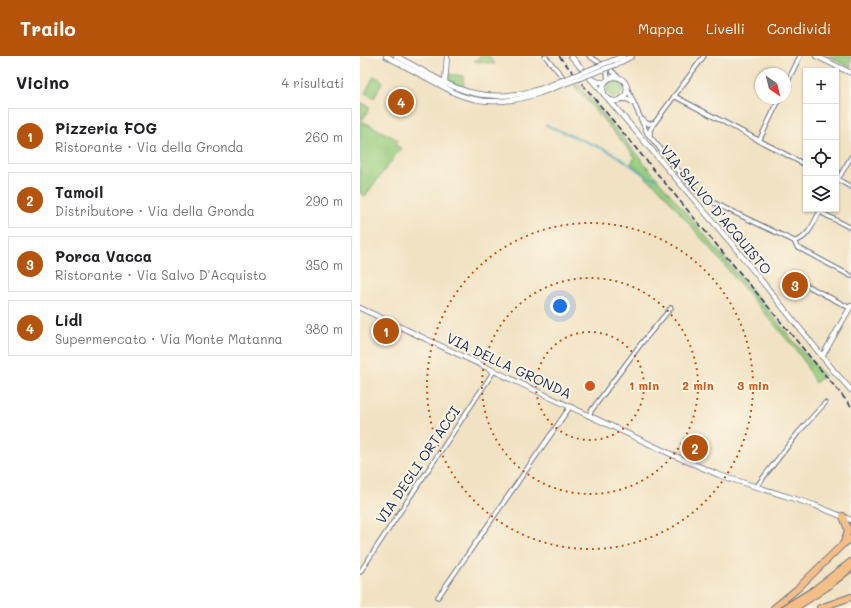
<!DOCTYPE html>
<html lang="it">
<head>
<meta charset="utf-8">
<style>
	body { margin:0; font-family:Mali,sans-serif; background:#f2f2f2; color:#202124 }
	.controls { position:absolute; right:12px; top:12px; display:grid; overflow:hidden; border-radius:0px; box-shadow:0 1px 3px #0004 }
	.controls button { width:36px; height:36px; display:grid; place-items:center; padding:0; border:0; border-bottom:1px solid #e0e0e0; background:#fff; color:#202124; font:20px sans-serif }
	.compass { position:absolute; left:395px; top:12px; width:36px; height:36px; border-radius:50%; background:#fff; box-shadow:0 1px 3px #0004; rotate:145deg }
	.you { position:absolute; left:200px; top:250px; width:14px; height:14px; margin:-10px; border:3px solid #fff; border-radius:50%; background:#1a73e8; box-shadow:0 0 0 6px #1a73e833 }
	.badge { display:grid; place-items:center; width:26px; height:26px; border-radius:50%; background:#b45309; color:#fff; font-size:13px; font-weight:700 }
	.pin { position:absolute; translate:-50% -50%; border:2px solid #fff; box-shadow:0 1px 4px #0006 }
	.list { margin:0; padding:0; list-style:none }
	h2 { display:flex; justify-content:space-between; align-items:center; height:52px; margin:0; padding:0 16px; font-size:17px }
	h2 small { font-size:13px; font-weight:400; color:#757577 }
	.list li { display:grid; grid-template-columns:26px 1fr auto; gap:12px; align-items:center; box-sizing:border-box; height:56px; margin:0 8px 8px; padding:0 8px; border:1px solid #e0e0e0; border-radius:0px }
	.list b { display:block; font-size:15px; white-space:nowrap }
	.list p { margin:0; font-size:13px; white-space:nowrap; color:#757577 }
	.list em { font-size:13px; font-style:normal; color:#757577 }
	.icon { flex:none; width:22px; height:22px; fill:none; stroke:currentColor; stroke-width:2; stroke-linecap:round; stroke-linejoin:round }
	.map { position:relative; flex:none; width:491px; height:552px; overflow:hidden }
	header { display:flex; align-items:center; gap:24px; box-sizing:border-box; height:56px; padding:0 20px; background:#b45309; color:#fff }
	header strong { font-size:19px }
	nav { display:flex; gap:22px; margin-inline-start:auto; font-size:14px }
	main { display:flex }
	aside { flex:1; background:#fff }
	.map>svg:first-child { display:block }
	.green { fill:#98ce80; stroke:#5a7e6f }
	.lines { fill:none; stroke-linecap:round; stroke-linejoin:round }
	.stream { stroke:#4badca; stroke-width:1.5 }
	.minor-casing { stroke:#666e81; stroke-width:5.5 }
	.tertiary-casing { stroke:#666e81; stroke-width:6 }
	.trunk-casing { stroke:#666e81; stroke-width:8 }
	.minor { stroke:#fff; stroke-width:3.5 }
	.tertiary { stroke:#fff; stroke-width:4.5 }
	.trunk { stroke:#f6be87; stroke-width:6 }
	.rail { stroke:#1b2f5e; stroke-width:1.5; stroke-dasharray:6 3; stroke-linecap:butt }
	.tertiary-bridge-casing { stroke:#666e81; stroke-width:6; stroke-linecap:butt }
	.tertiary-bridge { stroke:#fff; stroke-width:4.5 }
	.ring { fill:none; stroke:#d45514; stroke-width:2; stroke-dasharray:2 4 }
	.labels { text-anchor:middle; stroke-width:4; stroke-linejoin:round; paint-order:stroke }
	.street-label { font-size:14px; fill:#1b2f5e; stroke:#fcf5e5 }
	.centre { fill:#d45514; stroke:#fcf5e5; stroke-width:2 }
	.ring-label { font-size:12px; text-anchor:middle; font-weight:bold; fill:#d45514; stroke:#fcf5e5; stroke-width:4; stroke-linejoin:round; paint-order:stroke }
</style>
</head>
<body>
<header>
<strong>Trailo</strong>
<nav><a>Mappa</a><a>Livelli</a><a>Condividi</a></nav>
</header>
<main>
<aside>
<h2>Vicino<small>4 risultati</small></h2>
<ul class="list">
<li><span class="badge">1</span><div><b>Pizzeria FOG</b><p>Ristorante · Via della Gronda</p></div><em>260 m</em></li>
<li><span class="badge">2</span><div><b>Tamoil</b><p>Distributore · Via della Gronda</p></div><em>290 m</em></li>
<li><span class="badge">3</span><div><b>Porca Vacca</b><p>Ristorante · Via Salvo D'Acquisto</p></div><em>350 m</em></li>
<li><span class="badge">4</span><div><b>Lidl</b><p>Supermercato · Via Monte Matanna</p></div><em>380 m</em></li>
</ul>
</aside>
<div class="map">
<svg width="491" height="552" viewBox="0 0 491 552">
	<rect width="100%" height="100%" fill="#fcf5e5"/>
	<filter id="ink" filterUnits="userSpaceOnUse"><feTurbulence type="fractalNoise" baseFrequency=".025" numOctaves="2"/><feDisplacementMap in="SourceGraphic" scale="8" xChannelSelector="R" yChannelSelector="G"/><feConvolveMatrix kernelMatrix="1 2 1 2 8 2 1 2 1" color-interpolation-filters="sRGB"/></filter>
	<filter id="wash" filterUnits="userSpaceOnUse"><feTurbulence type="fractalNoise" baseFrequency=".012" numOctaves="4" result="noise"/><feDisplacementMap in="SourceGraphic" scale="16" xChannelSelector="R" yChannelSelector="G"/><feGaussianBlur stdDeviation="0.9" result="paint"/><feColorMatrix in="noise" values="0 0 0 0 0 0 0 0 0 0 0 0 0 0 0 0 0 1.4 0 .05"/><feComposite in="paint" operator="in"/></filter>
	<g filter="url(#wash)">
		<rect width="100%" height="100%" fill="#f1e2c3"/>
		<g class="green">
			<path d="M120 0H129L135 8 114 5Z"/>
			<path d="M468 0H491V12Z"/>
			<path d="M88 18 103 20 104 32C97 30 88 26 88 18Z"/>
			<path d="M14 20 23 25 14 42 5 37Z"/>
			<circle cx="255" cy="33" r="8"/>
			<path d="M218 28C270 91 323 153 376 216 405 250 433 286 464 320L455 327 444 305 435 293 305 139 297 130 286 122 287 120 271 108 275 101 214 29Z"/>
			<path d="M0 46 10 51 3 63 0 62Z"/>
			<path d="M0 64 38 84 35 89 41 92 5 140 0 137Z"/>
		</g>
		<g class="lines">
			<path class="stream" d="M186 69 246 94 259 101 285 120 297 123"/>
		</g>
	</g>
	<g filter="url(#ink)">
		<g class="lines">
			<defs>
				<g id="minor">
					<path d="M185 0 202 20"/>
					<path d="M229 0 240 7"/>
					<path d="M251 14 259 22"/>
					<path d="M247 16 248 24"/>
					<path d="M266 29 287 77 334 133 350 145 434 185C448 184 455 164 461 153"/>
					<path d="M425 31 440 0"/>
					<path d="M314 40 446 109"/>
					<path d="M263 43 269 44 273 47"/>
					<path d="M282 63 288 68 294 67"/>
					<path d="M290 79V74L293 69 344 0"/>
					<path d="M399 85 420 42"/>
					<path d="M477 123 491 131"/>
					<path d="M476 127 491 101"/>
					<path d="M460 156 491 172"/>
					<path d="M434 185 437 191 491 220"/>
					<path d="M442 227 490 252"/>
					<path d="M229 360 231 355 280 289 311 252"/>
					<path d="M396 431 438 377 465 347"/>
					<path d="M0 516 134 315"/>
					<path d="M78 541 210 351"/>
				</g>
				<g id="tertiary">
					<path d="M26 0 97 38C124 49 154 46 180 37"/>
					<path d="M36 0C90 29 116 52 180 33"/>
					<path d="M211 0 223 14"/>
					<path d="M456 0 491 17"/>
					<path d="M254 4 263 0"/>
					<path d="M255 9 272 0"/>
					<circle cx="255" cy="33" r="12"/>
					<path d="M230 22 243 37"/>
					<path d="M231 23 239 26H245"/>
					<path d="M85 26 87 0"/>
					<path d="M249 44 372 188 474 315 491 334"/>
					<path d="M0 252 315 400 359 419 454 449 491 464"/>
					<path d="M462 301 491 250"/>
				</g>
				<g id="trunk">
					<path d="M483 460 488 474 484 487"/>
					<path d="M414 552 437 533 483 488 491 483"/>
					<path d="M425 552 454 534 491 506"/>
					<path d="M435 552 467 531 491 512"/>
					<path d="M460 552 491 541"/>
				</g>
			</defs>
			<use href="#minor" class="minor-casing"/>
			<use href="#tertiary" class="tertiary-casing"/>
			<use href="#trunk" class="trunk-casing"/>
			<use href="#minor" class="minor"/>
			<use href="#tertiary" class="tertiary"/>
			<use href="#trunk" class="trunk"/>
			<path class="rail" d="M199 0 491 350"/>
			<defs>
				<g id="tertiary-bridge">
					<path d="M180 33 254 4"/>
					<path d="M180 37 255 9"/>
				</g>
			</defs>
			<use href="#tertiary-bridge" class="tertiary-bridge-casing"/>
			<use href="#tertiary-bridge" class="tertiary-bridge"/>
		</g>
	</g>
	<g class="ring">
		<circle cx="230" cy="330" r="54"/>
		<circle cx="230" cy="330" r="108"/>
		<circle cx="230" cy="330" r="163"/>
	</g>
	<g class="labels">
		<g class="street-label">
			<text transform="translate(356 154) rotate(50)" y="5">VIA SALVO D'ACQUISTO</text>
			<text transform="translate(149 310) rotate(25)" y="5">VIA DELLA GRONDA</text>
			<text transform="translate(58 409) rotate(-56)" y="5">VIA DEGLI ORTACCI</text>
		</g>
	</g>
	<circle cx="230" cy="330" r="6" class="centre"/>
	<g class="ring-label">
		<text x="284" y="334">1 min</text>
		<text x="338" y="334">2 min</text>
		<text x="393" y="334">3 min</text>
	</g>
</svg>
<div class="controls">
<button>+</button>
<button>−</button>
<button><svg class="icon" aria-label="locate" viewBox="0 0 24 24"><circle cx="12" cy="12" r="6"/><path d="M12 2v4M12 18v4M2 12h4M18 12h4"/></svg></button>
<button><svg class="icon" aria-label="layers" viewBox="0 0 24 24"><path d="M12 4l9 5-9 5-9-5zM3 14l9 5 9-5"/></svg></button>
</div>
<svg class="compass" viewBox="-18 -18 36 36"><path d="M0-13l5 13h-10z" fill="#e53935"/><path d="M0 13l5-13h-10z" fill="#757577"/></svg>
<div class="you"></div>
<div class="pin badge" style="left:26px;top:275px">1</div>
<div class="pin badge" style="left:335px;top:392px">2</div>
<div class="pin badge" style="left:435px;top:229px">3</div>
<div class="pin badge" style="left:41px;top:46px">4</div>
</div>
</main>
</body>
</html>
